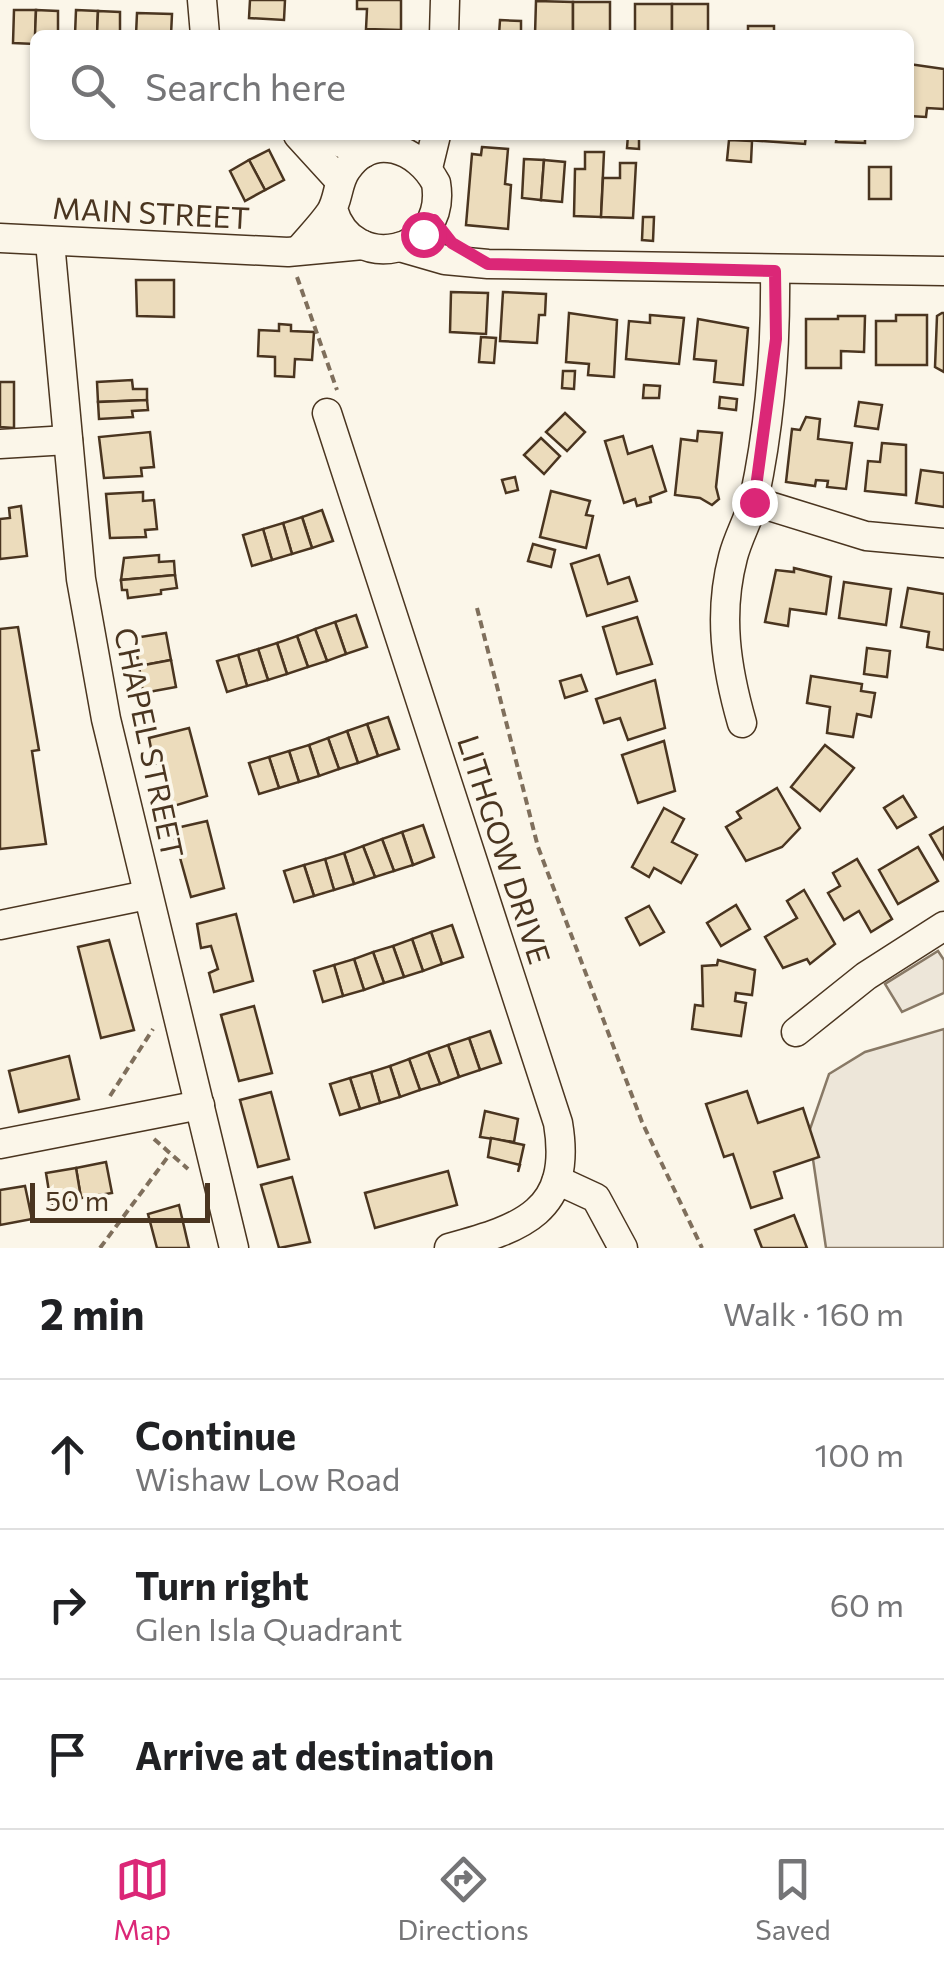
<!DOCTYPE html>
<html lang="en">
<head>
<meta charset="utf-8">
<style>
	body { margin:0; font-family:Commissioner,sans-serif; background:#f6f6f6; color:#202124 }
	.scale { position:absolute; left:30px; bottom:25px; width:180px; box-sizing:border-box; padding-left:10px; border:5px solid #4a3520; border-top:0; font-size:28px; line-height:35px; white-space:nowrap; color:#4a3520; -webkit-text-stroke:8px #fbf6e9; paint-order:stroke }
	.stop { position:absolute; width:30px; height:30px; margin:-22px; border:8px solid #db2777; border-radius:50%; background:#fff }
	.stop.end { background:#db2777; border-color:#fff; box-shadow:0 2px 10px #0008 }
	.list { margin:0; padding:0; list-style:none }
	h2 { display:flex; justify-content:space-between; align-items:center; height:130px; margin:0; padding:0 40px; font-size:42px }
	h2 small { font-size:32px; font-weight:400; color:#757577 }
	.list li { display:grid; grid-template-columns:65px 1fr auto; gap:30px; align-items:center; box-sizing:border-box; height:150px; padding:0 40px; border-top:2px solid #e0e0e0 }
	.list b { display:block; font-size:38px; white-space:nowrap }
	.list p { margin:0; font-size:32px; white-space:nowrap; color:#757577 }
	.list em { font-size:32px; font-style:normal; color:#757577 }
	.icon { flex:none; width:55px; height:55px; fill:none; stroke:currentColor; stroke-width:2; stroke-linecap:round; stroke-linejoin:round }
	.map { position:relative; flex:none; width:944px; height:1248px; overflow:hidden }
	.search { position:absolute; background:#fff; box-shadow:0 2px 8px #0004; left:30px; right:30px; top:30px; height:110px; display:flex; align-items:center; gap:25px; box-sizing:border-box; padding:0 35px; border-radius:15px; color:#757577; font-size:38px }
	.sheet { height:580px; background:#fff }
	nav { display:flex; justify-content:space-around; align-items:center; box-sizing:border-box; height:140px; border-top:2px solid #e0e0e0; background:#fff; font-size:28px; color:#757577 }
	nav a { display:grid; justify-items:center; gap:5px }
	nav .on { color:#db2777 }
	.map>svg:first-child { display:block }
	.green { fill:#ede6d9; stroke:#887966; stroke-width:2.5 }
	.building { fill:#ecdcbc; stroke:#4a3520; stroke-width:2.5 }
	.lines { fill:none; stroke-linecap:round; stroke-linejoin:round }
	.minor-casing { stroke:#4a3520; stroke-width:31 }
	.path { stroke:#7f6f5c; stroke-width:4; stroke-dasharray:8 5; stroke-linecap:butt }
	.minor { stroke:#fbf6e9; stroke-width:28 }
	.route { stroke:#db2777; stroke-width:12 }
	.labels { text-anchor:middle; stroke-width:8; stroke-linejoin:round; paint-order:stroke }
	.street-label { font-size:30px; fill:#4a3520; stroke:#fbf6e9 }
</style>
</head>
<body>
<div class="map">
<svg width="944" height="1248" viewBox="0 0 944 1248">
	<rect width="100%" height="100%" fill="#fbf6e9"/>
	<g class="green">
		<path d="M938 951 944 960V993L902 1012 885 984Z"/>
		<path d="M944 1029V1248H826L809 1132 829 1074 865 1052Z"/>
	</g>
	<g class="building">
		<path d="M250 0H285L284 20 249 18Z"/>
		<path d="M357 0H401V30L366 29 367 9H357Z"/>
		<path d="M536 1 573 2V32L535 35Z"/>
		<path d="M573 2H610V33L573 32Z"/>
		<rect x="635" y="4" width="37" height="31"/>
		<rect x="672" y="4" width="36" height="31"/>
		<path d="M14 10H36L35 44 13 43Z"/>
		<path d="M36 10 58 11V35H35Z"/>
		<path d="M76 10 98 11 97 35H75Z"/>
		<path d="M98 11 120 12V35H97Z"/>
		<path d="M137 13 172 14 171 35H136Z"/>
		<path d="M500 20 521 21V35H499Z"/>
		<rect x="748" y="26" width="26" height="9"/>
		<path d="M909 64 944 69V109L927 108 926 117 909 116Z"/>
		<path d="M628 135H639V149L627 148Z"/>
		<path d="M732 135H806L805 144 732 139Z"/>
		<path d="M837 135H865V143L836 142Z"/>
		<path d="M729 140 752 141 751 162 727 160Z"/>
		<path d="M482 147 508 149 505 184 511 185 508 229 466 225 472 154 481 155Z"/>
		<path d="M269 150 284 180 265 190 249 160Z"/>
		<path d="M585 152H604L601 217 574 216 575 169H585Z"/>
		<path d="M524 159 544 160 541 200 522 198Z"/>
		<path d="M249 160 265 190 245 201 230 171Z"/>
		<path d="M544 160 565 162 562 202 541 200Z"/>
		<path d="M620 163H636L633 218 601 217 603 178H620Z"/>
		<rect x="869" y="167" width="22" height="32"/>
		<path d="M643 217H654L653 241 642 240Z"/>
		<path d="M136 280H174V317L137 316Z"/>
		<path d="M451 292 488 293 486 334 450 332Z"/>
		<path d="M503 292 546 294 545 315H539L537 343 500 341Z"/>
		<path d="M569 313 617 320 614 377 588 375 589 364 566 362Z"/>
		<path d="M942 313H944V372L935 367 937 316Z"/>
		<path d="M650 315 684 318 679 364 626 359 629 321 650 323Z"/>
		<path d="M896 315H927V365H876V321H896Z"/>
		<path d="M838 316H865L864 352 841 351V368H806V319H838Z"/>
		<path d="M698 319 748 328 743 385 714 382 716 361 694 359Z"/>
		<path d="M279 324 291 325V331L314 332 312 360 295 359 294 377 275 376V357L258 356 259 330 279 331Z"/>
		<path d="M481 337 496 338 494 363 479 362Z"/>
		<path d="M563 371H575L574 389 562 388Z"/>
		<path d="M132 380 133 389H147V400L98 402 97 382Z"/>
		<path d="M0 382H14V428L0 427Z"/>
		<path d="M644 385 660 386 659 398H643Z"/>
		<path d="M720 397 737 399 736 410 719 408Z"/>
		<path d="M147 400 148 410 132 411 133 417 99 419 98 402Z"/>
		<path d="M859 402 882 405 878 429 855 426Z"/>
		<path d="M565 413 585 432 567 451 546 432Z"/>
		<path d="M806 417 820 419 818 439 852 443 846 489 827 487 828 481 816 480 815 486 786 482 792 429 800 430Z"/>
		<path d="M698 431 722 433 716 487 719 499 712 505 700 498 675 495 681 439 697 441Z"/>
		<path d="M150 432 154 467 141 468 142 476 104 478 99 437Z"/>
		<path d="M623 436 628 454 652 446 666 491 650 497 651 502 637 506 635 499 624 503 605 441Z"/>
		<path d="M541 438 560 456 544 474 524 455Z"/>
		<path d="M882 443 906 445V495L865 491 868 461 880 462Z"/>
		<path d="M921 470 944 473V507L916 503Z"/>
		<path d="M515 477 518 490 506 493 502 480Z"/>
		<path d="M551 491 590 501 586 515 593 516 586 548 540 537Z"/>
		<path d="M143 492V501L154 500 157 529 145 530 146 537 110 538 106 494Z"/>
		<path d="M21 506 27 556 0 559V519L10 518 9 508Z"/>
		<path d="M322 510 333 541 312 548 302 517Z"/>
		<path d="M302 517 312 548 292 554 283 523Z"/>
		<path d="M283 523 292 554 272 560 263 529Z"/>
		<path d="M263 529 272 560 252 566 243 535Z"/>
		<path d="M533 544 555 550 551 567 528 561Z"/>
		<path d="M159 555V562L174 561 175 575 121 580 124 558Z"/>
		<path d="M599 555 608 584 629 577 637 601 587 616 571 564Z"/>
		<path d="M794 568 831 577 826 614 790 609 788 626 765 622 776 570 794 572Z"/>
		<path d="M175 575 177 588 161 590V594L128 598 127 590H122L121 580Z"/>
		<path d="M844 582 891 589 886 625 839 618Z"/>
		<path d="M908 588 944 594V650L927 647 929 632 901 627Z"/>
		<path d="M356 615 367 647 346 654 335 622Z"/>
		<path d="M637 617 652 664 617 674 603 627Z"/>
		<path d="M335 622 346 654 327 661 315 629Z"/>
		<path d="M18 627 39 750 32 751 46 844 0 849V629Z"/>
		<path d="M315 629 327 661 308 667 297 636Z"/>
		<path d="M166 633 171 660 139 666 134 638Z"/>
		<path d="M297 636 308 667 287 674 277 643Z"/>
		<path d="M277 643 287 674 268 680 258 649Z"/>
		<path d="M867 648 890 651 887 677 864 674Z"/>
		<path d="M258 649 268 680 247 686 238 655Z"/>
		<path d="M238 655 247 686 227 692 217 661Z"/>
		<path d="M171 660 176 687 143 693 139 666Z"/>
		<path d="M581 675 587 691 565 698 560 681Z"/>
		<path d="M811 676 862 684 861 691 875 693 871 717 857 714 853 737 827 733 830 707 807 703Z"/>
		<path d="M655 680 665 728 628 740 620 718 604 723 596 699Z"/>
		<path d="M388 717 399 749 378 756 367 724Z"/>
		<path d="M367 724 378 756 358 763 347 731Z"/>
		<path d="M189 728 207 796 167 808 162 787 170 784 164 761 154 764 149 738Z"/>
		<path d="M347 731 358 763 339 769 328 738Z"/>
		<path d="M328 738 339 769 319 776 309 745Z"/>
		<path d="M664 741 675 791 638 803 622 755Z"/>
		<path d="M309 745 319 776 299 782 289 751Z"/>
		<path d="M825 745 854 768 820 811 791 787Z"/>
		<path d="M289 751 299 782 279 788 269 757Z"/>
		<path d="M269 757 279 788 259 794 249 763Z"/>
		<path d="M777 788 800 828 782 847 746 861 726 827 741 818 737 812Z"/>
		<path d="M903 796 916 817 897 828 884 808Z"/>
		<path d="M664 808 684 819 672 842 697 855 681 883 654 868 649 877 632 867Z"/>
		<path d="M207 821 224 888 191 897 172 829Z"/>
		<path d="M423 825 434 857 413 865 402 832Z"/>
		<path d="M944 827V859L930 835Z"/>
		<path d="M402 832 413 865 394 871 382 839Z"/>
		<path d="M382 839 394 871 375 877 363 846Z"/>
		<path d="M363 846 375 877 354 884 344 853Z"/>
		<path d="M918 847 938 881 898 904 879 870Z"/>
		<path d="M344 853 354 884 334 890 325 859Z"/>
		<path d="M325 859 334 890 314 896 304 865Z"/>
		<path d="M857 859 892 919 871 932 859 911 844 920 828 893 840 886 833 873Z"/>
		<path d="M304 865 314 896 294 902 284 871Z"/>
		<path d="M804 890 835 944 810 964 807 959 783 968 765 937 797 918 787 901Z"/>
		<path d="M736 905 750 929 721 946 707 923Z"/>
		<path d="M649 906 664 932 640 945 626 918Z"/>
		<path d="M236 914 253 981 214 992 209 973 218 969 211 946 201 948 197 924Z"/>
		<path d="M452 925 463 957 442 964 431 932Z"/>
		<path d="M431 932 442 964 423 971 412 939Z"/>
		<path d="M412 939 423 971 404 977 393 946Z"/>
		<path d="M109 940 134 1030 101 1038 78 947Z"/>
		<path d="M393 946 404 977 384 983 373 952Z"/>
		<path d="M373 952 384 983 364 990 354 959Z"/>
		<path d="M354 959 364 990 343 996 334 965Z"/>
		<path d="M718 960 755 970 752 995 736 993 735 1001 746 1003 741 1036 692 1029 695 1005 703 1006 702 966 717 965Z"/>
		<path d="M334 965 343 996 323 1002 314 971Z"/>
		<path d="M254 1006 272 1073 239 1081 221 1015Z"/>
		<path d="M490 1031 501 1063 480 1070 469 1038Z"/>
		<path d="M469 1038 480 1070 459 1077 448 1045Z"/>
		<path d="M448 1045 459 1077 440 1084 428 1052Z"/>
		<path d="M428 1052 440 1084 420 1090 409 1059Z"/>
		<path d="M69 1056 79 1099 19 1112 9 1071Z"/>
		<path d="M409 1059 420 1090 400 1097 390 1066Z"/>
		<path d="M390 1066 400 1097 380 1103 371 1072Z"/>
		<path d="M371 1072 380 1103 360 1109 350 1078Z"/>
		<path d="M350 1078 360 1109 340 1115 330 1084Z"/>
		<path d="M747 1091 758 1123 803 1108 819 1157 774 1172 782 1198 751 1208 733 1154 724 1157 706 1104Z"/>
		<path d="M271 1092 289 1159 258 1167 240 1100Z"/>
		<path d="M485 1111 518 1119 514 1142 480 1137Z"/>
		<path d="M491 1138 524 1145 518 1172 520 1165 488 1157Z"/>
		<path d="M106 1162 112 1193 81 1198 76 1168Z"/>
		<path d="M76 1168 81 1198 51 1204 46 1173Z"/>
		<path d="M448 1171 457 1205 375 1228 365 1193Z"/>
		<path d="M292 1177 310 1242 279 1248 261 1185Z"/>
		<path d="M25 1186 32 1219 0 1225V1190Z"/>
		<path d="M179 1205 189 1248H157L148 1214Z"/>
		<path d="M794 1215 807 1248H762L755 1230Z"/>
	</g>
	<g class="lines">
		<defs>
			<g id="minor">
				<path d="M202 0 205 35"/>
				<path d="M444 35 445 0"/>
				<path d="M298 135 340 181"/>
				<path d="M323 135 364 153"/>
				<path d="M428 168 436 135"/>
				<path d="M0 238 288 252 363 245"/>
				<path d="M50 242 81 579 106 719 234 1248"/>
				<path d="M400 247 445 260 488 264 944 271"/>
				<path d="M299 250C309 238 321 226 330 213 339 200 337 182 347 169 373 131 418 149 436 183 448 255 352 275 333 209"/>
				<path d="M327 413 558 1123C573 1212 522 1228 449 1248"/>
				<path d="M0 444 68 440"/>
				<path d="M753 501 866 536 944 543"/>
				<path d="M742 723C726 667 718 614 733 557 738 537 749 519 754 499 770 425 776 346 775 271"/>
				<path d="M0 925 147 895"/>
				<path d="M796 1032 866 976 944 926"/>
				<path d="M0 1144 200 1105"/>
				<path d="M557 1180 596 1198 623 1248"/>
			</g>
		</defs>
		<use href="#minor" class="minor-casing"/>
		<g class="path">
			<path d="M297 277 337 390"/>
			<path d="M477 608 538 847 642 1122 702 1248"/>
			<path d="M110 1096 153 1029"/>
			<path d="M154 1139 188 1169"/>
			<path d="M100 1248 170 1154"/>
		</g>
		<use href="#minor" class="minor"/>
	</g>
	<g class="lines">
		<path class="route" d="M423 234 434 220 452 243 488 264 775 271 776 339 754 502"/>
	</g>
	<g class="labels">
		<g class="street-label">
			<text transform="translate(151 214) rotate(3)" y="10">MAIN STREET</text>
			<text transform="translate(148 743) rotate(78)" y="10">CHAPEL STREET</text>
			<text transform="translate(503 850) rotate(72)" y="10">LITHGOW DRIVE</text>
		</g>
	</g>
</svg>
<div class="scale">50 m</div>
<div class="stop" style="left:423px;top:234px"></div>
<div class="stop end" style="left:754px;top:502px"></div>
<div class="search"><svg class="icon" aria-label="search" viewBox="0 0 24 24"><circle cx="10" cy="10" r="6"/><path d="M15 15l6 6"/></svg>Search here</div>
</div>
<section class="sheet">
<h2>2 min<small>Walk · 160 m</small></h2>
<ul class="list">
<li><svg class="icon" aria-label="ahead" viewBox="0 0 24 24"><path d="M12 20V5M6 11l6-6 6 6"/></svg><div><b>Continue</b><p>Wishaw Low Road</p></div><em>100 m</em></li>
<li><svg class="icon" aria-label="right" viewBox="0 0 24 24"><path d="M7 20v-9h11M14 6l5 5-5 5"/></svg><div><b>Turn right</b><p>Glen Isla Quadrant</p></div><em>60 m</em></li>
<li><svg class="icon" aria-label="arrive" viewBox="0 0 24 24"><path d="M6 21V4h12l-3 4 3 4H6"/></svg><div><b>Arrive at destination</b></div></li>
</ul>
</section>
<nav>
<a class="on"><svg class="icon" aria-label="map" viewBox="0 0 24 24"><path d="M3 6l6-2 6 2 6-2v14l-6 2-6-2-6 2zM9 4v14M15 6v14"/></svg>Map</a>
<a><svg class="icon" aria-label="directions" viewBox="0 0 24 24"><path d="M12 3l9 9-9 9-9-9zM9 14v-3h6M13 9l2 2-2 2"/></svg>Directions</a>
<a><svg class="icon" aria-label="saved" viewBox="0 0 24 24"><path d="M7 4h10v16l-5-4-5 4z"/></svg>Saved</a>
</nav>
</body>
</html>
